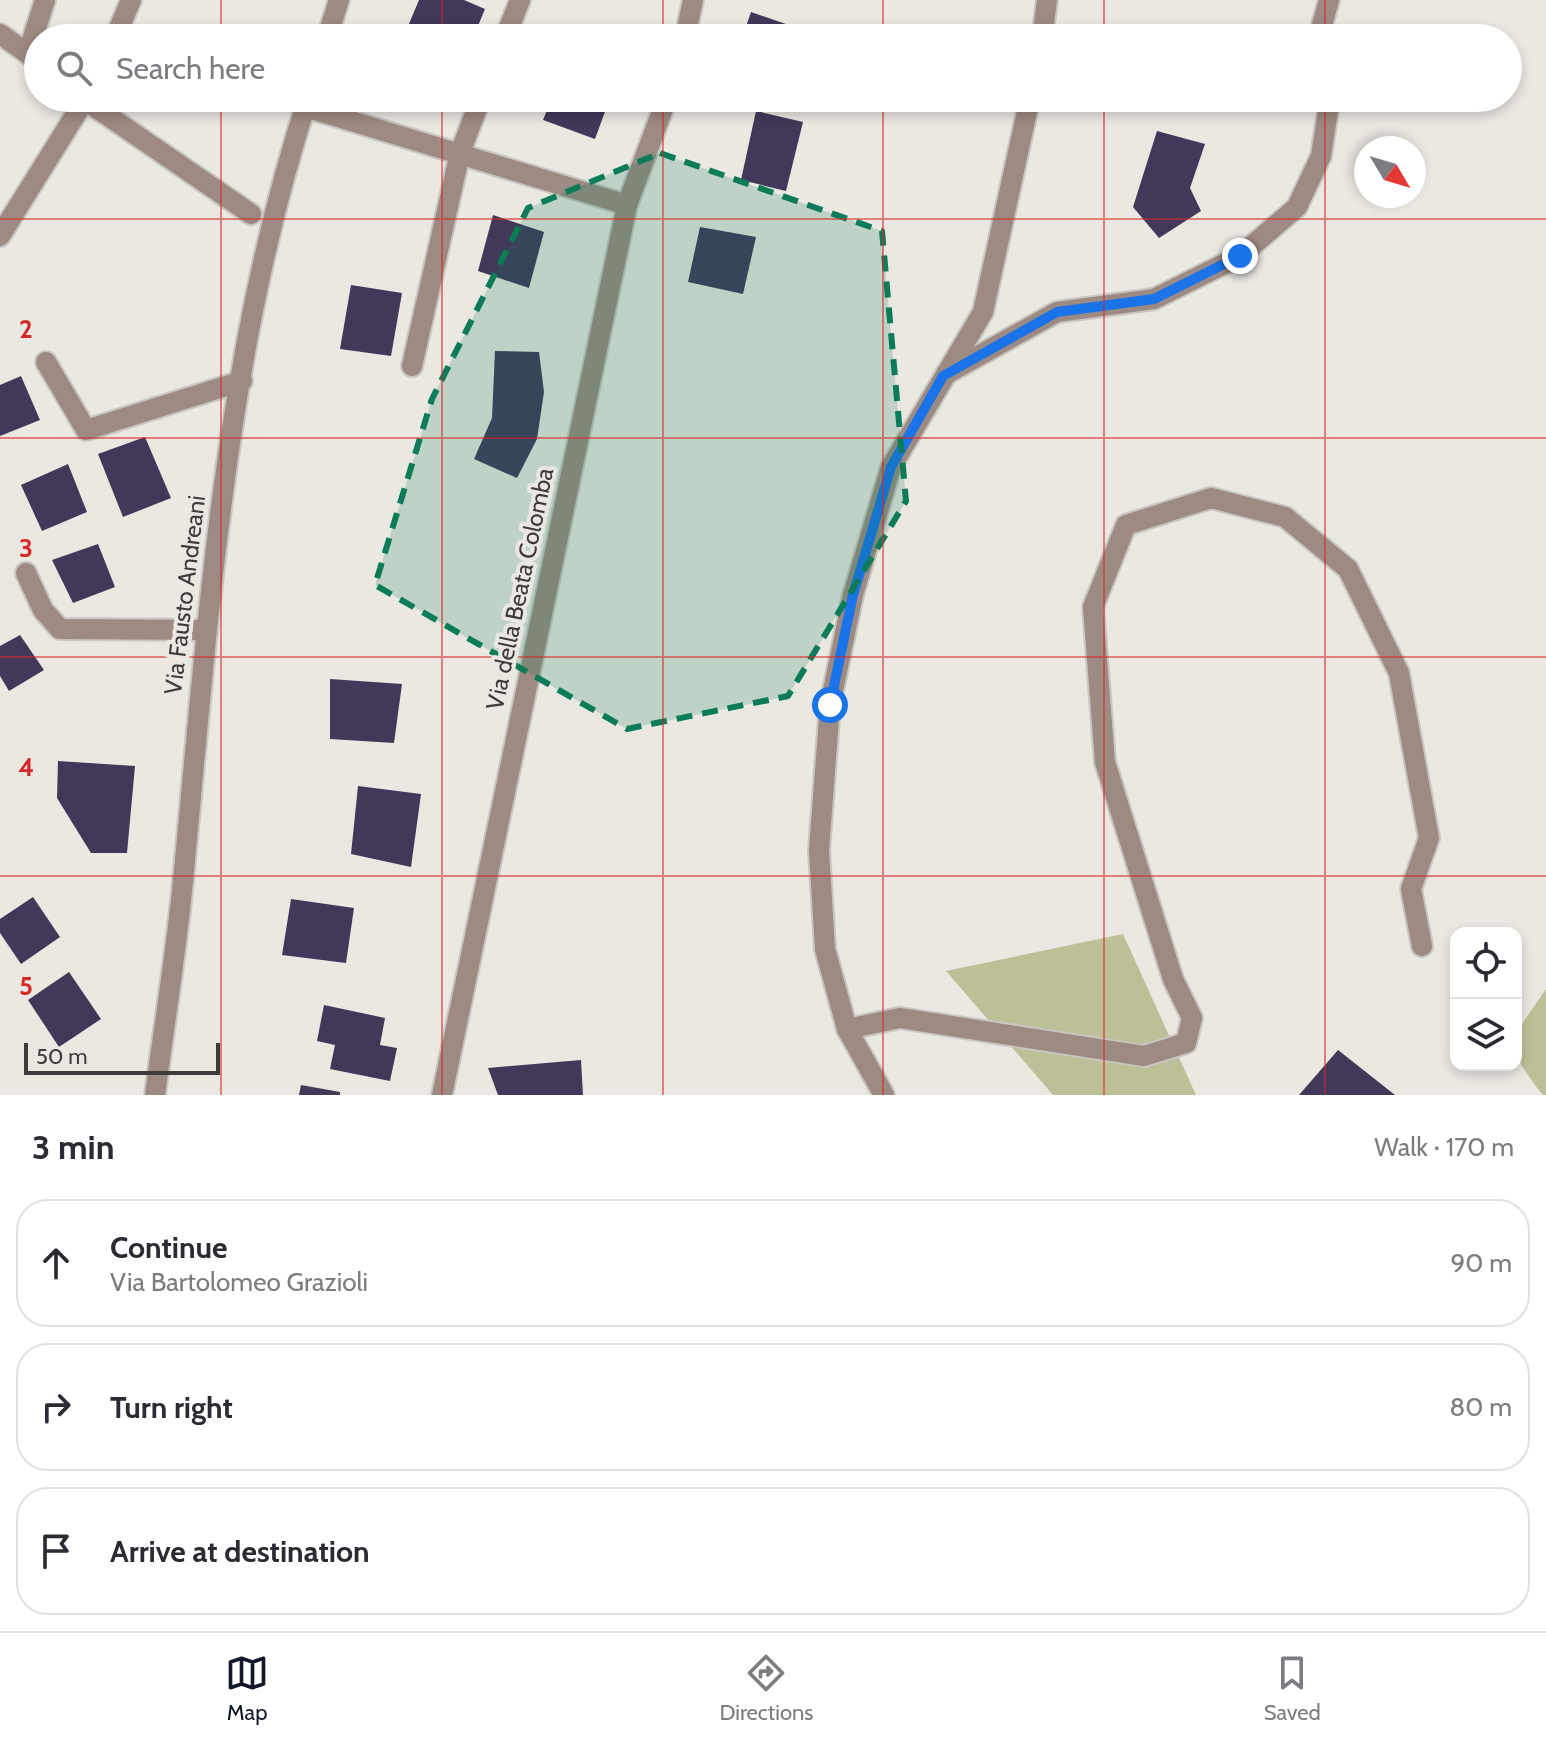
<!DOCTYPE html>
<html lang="en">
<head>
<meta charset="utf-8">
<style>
	body { margin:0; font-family:Cabin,sans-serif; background:#f7f7f7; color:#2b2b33 }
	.controls { position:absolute; right:24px; bottom:24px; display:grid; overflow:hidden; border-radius:16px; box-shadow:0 4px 12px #0003 }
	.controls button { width:72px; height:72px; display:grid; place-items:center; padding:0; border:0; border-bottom:2px solid #e1e1e2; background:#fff; color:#2b2b33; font:40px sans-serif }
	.compass { position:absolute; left:1354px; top:136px; width:72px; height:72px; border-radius:50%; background:#fff; box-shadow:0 4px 12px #0003; rotate:128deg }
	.scale { position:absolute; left:24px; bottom:20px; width:196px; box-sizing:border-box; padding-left:8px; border:4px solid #3d3c3a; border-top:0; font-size:22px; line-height:28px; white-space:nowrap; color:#3d3c3a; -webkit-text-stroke:6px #ebe8e2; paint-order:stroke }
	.stop { position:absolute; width:24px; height:24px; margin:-18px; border:6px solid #1a73e8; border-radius:50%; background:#fff }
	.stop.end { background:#1a73e8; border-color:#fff; box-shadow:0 2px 8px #0008 }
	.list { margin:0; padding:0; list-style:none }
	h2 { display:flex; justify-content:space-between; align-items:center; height:104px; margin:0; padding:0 32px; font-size:34px }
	h2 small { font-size:26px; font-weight:400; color:#7c7c81 }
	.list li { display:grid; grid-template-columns:52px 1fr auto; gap:24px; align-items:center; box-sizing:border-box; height:128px; margin:0 16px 16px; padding:0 16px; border:2px solid #e1e1e2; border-radius:32px }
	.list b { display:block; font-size:30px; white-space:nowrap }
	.list p { margin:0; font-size:26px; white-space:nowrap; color:#7c7c81 }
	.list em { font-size:26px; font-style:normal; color:#7c7c81 }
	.icon { flex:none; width:44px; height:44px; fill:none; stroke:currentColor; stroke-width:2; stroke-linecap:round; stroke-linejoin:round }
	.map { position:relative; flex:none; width:1546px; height:1095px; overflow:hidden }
	.search { position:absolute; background:#fff; box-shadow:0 4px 12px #0003; left:24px; right:24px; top:24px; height:88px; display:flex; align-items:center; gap:20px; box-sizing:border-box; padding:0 28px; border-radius:44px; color:#7c7c81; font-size:30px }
	.sheet { height:536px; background:#fff }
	nav { display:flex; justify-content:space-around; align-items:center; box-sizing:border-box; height:112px; border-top:2px solid #e1e1e2; background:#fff; font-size:22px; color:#7c7c81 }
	nav a { display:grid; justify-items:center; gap:4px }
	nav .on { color:#111827 }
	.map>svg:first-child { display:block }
	.green { fill:#bdc097 }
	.building { fill:#42385a }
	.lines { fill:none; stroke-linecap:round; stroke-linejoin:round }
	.minor-casing { stroke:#c8c6c0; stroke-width:24 }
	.minor { stroke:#9d8a82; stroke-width:20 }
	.route { stroke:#1a73e8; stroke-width:10 }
	.marked { fill:#0c7b57; fill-opacity:0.2; stroke:#0c7b57; stroke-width:6; stroke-dasharray:16 10; stroke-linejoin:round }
	.grid { fill:none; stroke:#d62828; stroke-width:2; stroke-opacity:0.55 }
	.labels { text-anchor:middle; stroke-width:8; stroke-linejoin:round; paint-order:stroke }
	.street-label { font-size:24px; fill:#3d3c3a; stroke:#ebe8e2 }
	.grid-label { font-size:26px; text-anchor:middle; font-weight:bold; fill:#d62828; stroke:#ebe8e2; stroke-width:8; stroke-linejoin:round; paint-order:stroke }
</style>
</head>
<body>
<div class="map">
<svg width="1546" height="1095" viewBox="0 0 1546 1095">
	<rect width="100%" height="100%" fill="#ebe8e2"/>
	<g class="green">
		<path d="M1123 934 1196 1095H1053L946 971Z"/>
		<path d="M1546 989V1095H1543C1502 1044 1511 1040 1546 989Z"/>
	</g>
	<g class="building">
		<path d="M419 0H464L485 9 473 38H403Z"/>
		<path d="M751 12 812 33 814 26 847 38H742Z"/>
		<path d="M552 98H610L595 139 543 120Z"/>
		<path d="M756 111 803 122 786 191 741 180Z"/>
		<path d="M1157 131 1205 144 1190 188 1201 211 1159 238 1133 207Z"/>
		<path d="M493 215 544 232 529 288 478 271Z"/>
		<path d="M700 227 756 237 743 294 688 282Z"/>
		<path d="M351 285 402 293 391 356 340 349Z"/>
		<path d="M495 351 539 352 544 392 537 439 517 478 474 459 492 418Z"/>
		<path d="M21 376 40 420 0 436V385Z"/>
		<path d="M145 437 171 498 123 517 98 454Z"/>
		<path d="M68 464 87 512 42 531 21 485Z"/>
		<path d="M98 544 115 587 73 603 52 560Z"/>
		<path d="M20 635 44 670 9 691 0 676V646Z"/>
		<path d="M330 679 402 684 394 743 330 739Z"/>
		<path d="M58 761 135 766 127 853H91L57 798Z"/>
		<path d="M358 786 421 794 411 867 351 854Z"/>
		<path d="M33 897 60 937 21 964 0 933V919Z"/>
		<path d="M291 899 354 908 346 963 282 955Z"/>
		<path d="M69 972 101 1019 59 1047 28 1000Z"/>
		<path d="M324 1005 385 1018 380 1045 397 1048 390 1081 330 1069 335 1045 317 1041Z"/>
		<path d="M1338 1050 1395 1095H1299Z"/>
		<path d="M581 1060 583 1095H498L488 1068Z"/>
		<path d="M301 1085 340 1092V1095H299Z"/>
	</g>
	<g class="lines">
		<defs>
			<g id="minor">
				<path d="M0 34 38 61"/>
				<path d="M115 38 131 0"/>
				<path d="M327 38 339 0"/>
				<path d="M505 38 520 0"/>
				<path d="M685 38 693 0"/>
				<path d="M1042 38 1047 0"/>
				<path d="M1323 38 1322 25 1329 0"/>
				<path d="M28 53 45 0"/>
				<path d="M82 98 251 214"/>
				<path d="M305 107 627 205"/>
				<path d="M0 236 86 98"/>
				<path d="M46 362 86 430 242 381"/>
				<path d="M412 366 460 153 481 98"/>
				<path d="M946 374 1057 312 1154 299 1240 256 1297 207 1321 156 1330 98"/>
				<path d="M26 573 43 610 60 629 206 630"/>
				<path d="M847 1029 900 1018 1144 1056 1186 1043 1192 1018 1173 979 1105 762 1093 607 1126 525 1211 498 1285 517 1348 569 1399 673 1429 838 1411 889 1422 946"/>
				<path d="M155 1095C164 1027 175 959 182 891 208 625 224 354 308 98"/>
				<path d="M442 1095 627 205 667 98"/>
				<path d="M884 1095 847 1029 825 949 819 850 830 705 853 595 891 467 983 312 1030 98"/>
			</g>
		</defs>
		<use href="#minor" class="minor-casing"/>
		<use href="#minor" class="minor"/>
	</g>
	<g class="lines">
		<path class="route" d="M830 705 853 595 891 467 943 376 1057 312 1154 299 1240 256"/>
	</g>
	<path class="marked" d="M660 153 882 231 906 501 788 696 627 729 375 585 432 399 528 208Z"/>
	<path class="grid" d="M221 0V38M442 0V38M663 0V38M883 0V38M1104 0V38M1325 0V38M221 98V1095M442 98V1095M663 98V1095M883 98V1095M1104 98V1095M1325 98V1095M0 219H1546M0 438H1546M0 657H1546M0 876H1546"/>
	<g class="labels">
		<g class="street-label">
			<text transform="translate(520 589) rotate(-78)" y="8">Via della Beata Colomba</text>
			<text transform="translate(185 595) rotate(-83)" y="8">Via Fausto Andreani</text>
		</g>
	</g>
	<g class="grid-label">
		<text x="26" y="338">2</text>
		<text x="26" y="557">3</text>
		<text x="26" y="776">4</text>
		<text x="26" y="995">5</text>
	</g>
</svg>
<div class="controls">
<button><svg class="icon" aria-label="locate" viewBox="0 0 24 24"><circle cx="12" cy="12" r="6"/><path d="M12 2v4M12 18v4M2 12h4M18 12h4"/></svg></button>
<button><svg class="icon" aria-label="layers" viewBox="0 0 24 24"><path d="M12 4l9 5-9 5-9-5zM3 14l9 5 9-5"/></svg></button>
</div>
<svg class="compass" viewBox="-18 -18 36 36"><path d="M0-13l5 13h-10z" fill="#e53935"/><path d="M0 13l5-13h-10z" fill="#7c7c81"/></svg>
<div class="scale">50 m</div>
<div class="stop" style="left:830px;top:705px"></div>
<div class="stop end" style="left:1240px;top:256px"></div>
<div class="search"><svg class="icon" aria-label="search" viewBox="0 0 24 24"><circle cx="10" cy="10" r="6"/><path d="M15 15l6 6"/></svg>Search here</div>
</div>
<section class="sheet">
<h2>3 min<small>Walk · 170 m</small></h2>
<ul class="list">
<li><svg class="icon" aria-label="ahead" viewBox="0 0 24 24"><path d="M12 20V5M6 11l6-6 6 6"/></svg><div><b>Continue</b><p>Via Bartolomeo Grazioli</p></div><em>90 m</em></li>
<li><svg class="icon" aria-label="right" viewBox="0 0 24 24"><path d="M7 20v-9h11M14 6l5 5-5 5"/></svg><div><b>Turn right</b></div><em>80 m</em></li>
<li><svg class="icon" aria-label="arrive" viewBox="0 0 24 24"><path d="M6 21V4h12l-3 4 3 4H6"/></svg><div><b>Arrive at destination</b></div></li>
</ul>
</section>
<nav>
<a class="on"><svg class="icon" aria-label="map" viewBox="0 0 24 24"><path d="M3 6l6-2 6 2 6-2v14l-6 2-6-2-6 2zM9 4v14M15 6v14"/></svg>Map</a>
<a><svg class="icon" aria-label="directions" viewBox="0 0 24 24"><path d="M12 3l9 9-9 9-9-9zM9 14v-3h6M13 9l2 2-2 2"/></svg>Directions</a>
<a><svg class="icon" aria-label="saved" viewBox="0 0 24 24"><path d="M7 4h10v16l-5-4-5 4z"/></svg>Saved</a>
</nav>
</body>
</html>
